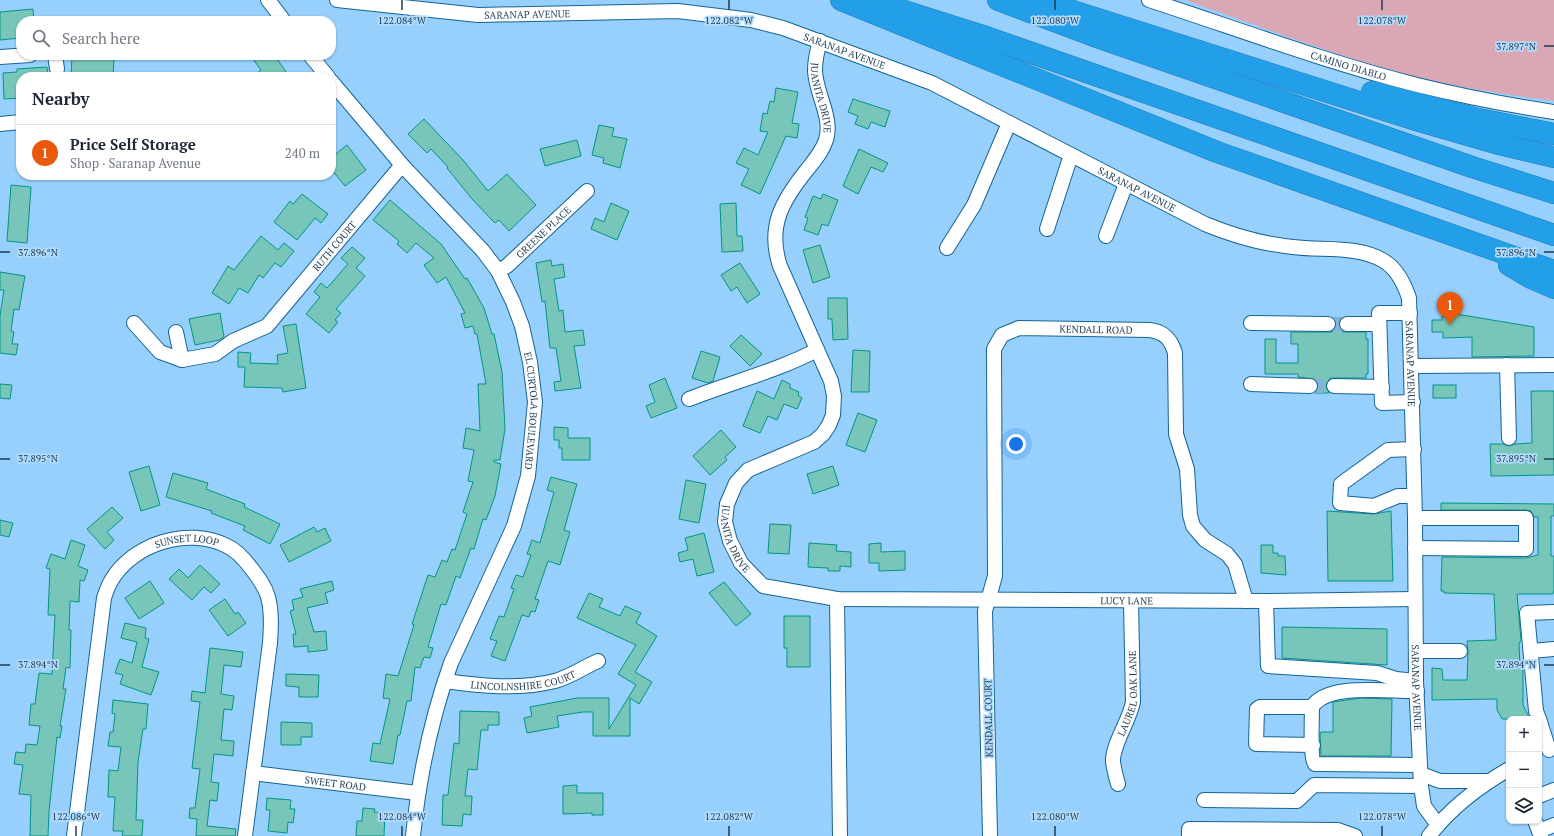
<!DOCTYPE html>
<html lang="en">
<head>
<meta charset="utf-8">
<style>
	body { margin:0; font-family:"PT Serif",serif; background:#f6f6f7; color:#1f2937 }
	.controls { position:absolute; right:12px; bottom:12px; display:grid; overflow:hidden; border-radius:8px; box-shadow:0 1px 3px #0004 }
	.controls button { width:36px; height:36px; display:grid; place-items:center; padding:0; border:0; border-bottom:1px solid #e0e1e3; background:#fff; color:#1f2937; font:20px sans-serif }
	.you { position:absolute; left:1016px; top:444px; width:14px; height:14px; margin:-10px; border:3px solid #fff; border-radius:50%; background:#1a73e8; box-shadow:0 0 0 6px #1a73e833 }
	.badge { display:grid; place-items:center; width:26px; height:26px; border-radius:50%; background:#ea580c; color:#fff; font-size:13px; font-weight:700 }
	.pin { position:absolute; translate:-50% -33px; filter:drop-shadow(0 1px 2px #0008) }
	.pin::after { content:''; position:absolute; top:21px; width:14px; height:12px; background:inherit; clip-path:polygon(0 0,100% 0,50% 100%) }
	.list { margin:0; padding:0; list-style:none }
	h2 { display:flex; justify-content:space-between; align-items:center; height:52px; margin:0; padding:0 16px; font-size:17px }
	h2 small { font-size:13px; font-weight:400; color:#747a83 }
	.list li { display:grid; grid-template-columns:26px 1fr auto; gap:12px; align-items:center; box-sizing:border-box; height:56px; padding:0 16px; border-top:1px solid #e0e1e3 }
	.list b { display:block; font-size:15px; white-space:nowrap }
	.list p { margin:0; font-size:13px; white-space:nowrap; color:#747a83 }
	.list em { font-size:13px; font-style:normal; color:#747a83 }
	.icon { flex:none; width:22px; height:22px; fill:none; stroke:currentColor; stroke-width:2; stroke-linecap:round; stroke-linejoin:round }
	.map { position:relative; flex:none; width:1554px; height:836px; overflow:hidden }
	.search { position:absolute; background:#fff; box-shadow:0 1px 3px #0004; left:16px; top:16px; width:320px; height:44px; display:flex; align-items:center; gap:10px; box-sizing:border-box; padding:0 14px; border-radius:16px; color:#747a83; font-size:15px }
	.panel { position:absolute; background:#fff; box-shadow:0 1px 3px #0004; left:16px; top:72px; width:320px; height:108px; border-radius:16px }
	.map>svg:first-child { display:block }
	.green { fill:#daa7b4 }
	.building { fill:#78c6b9; stroke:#039485 }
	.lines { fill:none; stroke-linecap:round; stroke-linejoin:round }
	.minor-tunnel { stroke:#7fb3da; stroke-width:14; stroke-dasharray:14 7; stroke-linecap:butt }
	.minor-casing { stroke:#146495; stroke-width:16 }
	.highway-casing { stroke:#227db6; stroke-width:22 }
	.minor { stroke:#fff; stroke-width:14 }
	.highway { stroke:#239fea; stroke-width:21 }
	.ticks { fill:none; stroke:#1f3d54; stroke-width:1.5 }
	.labels { text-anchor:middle; stroke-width:3.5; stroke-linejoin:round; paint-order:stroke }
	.street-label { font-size:10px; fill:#1f3d54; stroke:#b1dbfd }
	.ticks-label { font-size:10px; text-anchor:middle; fill:#1f3d54; stroke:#b1dbfd; stroke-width:3.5; stroke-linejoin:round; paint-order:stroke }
</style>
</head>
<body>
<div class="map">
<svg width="1554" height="836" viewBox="0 0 1554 836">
	<rect width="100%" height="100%" fill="#97d0fc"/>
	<path class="green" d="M1185 0H1554V101C1508 95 1462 88 1417 77 1338 57 1261 27 1185 0Z"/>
	<g class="building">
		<path d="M33 9 34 21H21V38L0 40V12Z"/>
		<path d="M250 55H274L290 77H252L261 70Z"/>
		<path d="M72 56 114 58 113 77H71Z"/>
		<path d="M47 67 48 77H21V98L4 99 3 73 17 72V69Z"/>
		<path d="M776 88 798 92 792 123 799 124 797 138 786 136 760 194 741 185 749 169 736 163 744 148 758 155 768 132 760 131 763 113 767 114 770 101 774 102Z"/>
		<path d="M853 99 890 111 885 127 871 122 868 129 855 124 858 116 848 112Z"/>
		<path d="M424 119 463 160 488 191 507 174 536 205 509 231 499 220 495 223 472 199 447 168 448 167 431 149 427 153 408 134Z"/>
		<path d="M599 125 614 128 612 136 627 139 620 168 603 163 604 158 592 155Z"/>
		<path d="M577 140 581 156 545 166 540 149Z"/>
		<path d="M347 145 366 170 345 186 331 169V166L336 162 332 157Z"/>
		<path d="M859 149 888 163 883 172 871 167 858 194 843 186Z"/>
		<path d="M11 185 31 187 27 243 7 241Z"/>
		<path d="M302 194 328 214 321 223 315 218 297 240 274 222 290 201 293 204Z"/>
		<path d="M823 194 838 200 828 226 822 224 818 235 804 230 808 218 805 217 813 196 821 199Z"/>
		<path d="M390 200 441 244 465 279 467 278 484 308 492 334H494L502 372 505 429 500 460H494V462L501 464 495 496 486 520 483 519 474 549 471 548 460 578 456 576 446 605 441 604 428 647 433 648 430 658 424 657 420 668 415 667 411 701H407L400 735H398L393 764 370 761 373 743 380 744 390 699 383 698 386 674 398 676 414 625 412 624 428 575 435 577 442 560 447 562 452 549 455 550 467 514 463 512 473 482 468 481 474 450 463 448 466 428 480 431 478 384H486L477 334H475L473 326 465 328 461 314 465 313 446 277 437 283 424 265 434 258 416 243 407 253 397 244 399 241 373 220Z"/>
		<path d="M611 203 629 211 617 240 591 229 595 218 604 222Z"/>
		<path d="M736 203 737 236H742L743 251 722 252 720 204Z"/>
		<path d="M261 236 278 250 284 243 294 251 281 267 275 263 263 278 259 275 248 293 239 288 229 304 212 293 228 266 234 270Z"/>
		<path d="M820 245 830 277 813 283 803 250Z"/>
		<path d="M352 247 365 258 356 268 365 276 336 309 341 313 335 320 338 322 329 333 306 314 320 297 314 292 321 283 327 288 348 264 341 258Z"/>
		<path d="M551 260 552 266 563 264 565 277 554 279 559 311 563 310 565 332 583 330 585 345 574 346 581 388 555 391 554 382 561 381 556 348H550L545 301 542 302 536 263Z"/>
		<path d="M740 263 760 294 747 303 737 287 731 291 721 275Z"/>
		<path d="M0 272 25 276 19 310 14 309 11 331 14 332 12 344H18L16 355 0 353V316L4 290H0Z"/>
		<path d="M828 298H847L848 339 833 340 832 319H828Z"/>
		<path d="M220 313 224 337 219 340 195 345 189 319Z"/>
		<path d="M1450 313 1534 327V356L1472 357V337L1443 338V332H1432V320H1442V316H1450Z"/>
		<path d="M1335 320H1340L1339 328 1343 332H1366V339H1368V374H1366V378H1330L1326 385 1329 393H1315L1318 386 1314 379 1298 377V374H1265V339H1276V363H1298V344H1291V332H1332L1335 328Z"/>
		<path d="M296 324 306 388 283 392 282 388 244 387 245 367H238V352L251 353 250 363 278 364 277 355 288 353 283 326Z"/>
		<path d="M741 335 762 354 750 366 730 346Z"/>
		<path d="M853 350 870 351 869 392H851Z"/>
		<path d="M701 351 720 357 713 381 708 383 692 378Z"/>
		<path d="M665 378 677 408 651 418 646 406 655 402 649 385Z"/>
		<path d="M782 380 790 384V388L799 392 798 395 802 398 797 409 784 404 777 420 768 416 760 433 743 426 757 391 774 399Z"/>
		<path d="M0 384 12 385 10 399 0 398Z"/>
		<rect x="1433" y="385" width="23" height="13"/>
		<path d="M1531 391H1554V475L1491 476 1490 444H1503L1509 446 1515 444 1532 443Z"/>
		<path d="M858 413 877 420 865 452 846 445Z"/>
		<path d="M554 427 568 428V438H590V460H562V448H559V440H554Z"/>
		<path d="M721 430 736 447 725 457 727 460 710 475 693 456Z"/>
		<path d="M149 466 160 505 141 511 129 472Z"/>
		<path d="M833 466 839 485 813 494 807 474Z"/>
		<path d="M173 473 208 483 206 489 245 504 244 507 280 524 270 544 243 530 245 526 211 513 212 511 166 497Z"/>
		<path d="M551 477 577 484 564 530 570 532 560 565 548 561 535 599 539 600 535 612 531 611 529 617 522 615 505 661 491 656 497 641 490 639 499 616 504 617 514 589 511 588 516 575 523 577 531 555 527 554 532 540 540 543 554 492 547 490Z"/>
		<path d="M686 480 706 484 699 523 679 519Z"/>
		<path d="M1441 503 1554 504V516H1551V556H1554V591L1553 594H1517L1521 640 1519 644 1520 667H1523V705L1530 719H1502L1497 710V699L1432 700V668L1442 669 1443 680H1467L1468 651 1467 641 1496 640 1494 594 1444 593V591H1441L1442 557 1526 558 1538 555V517H1534L1531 511 1526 510H1441Z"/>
		<path d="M112 507 123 518 107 532 114 540 105 549 87 529Z"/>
		<path d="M1327 511 1373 514 1391 511 1393 581H1328Z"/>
		<path d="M0 520 13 523 9 537 0 535Z"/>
		<path d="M770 524 791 525 789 554 768 553Z"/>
		<path d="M314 527 317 532 325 528 331 541 289 562 280 545Z"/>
		<path d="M704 533 714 572 697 576 693 559 680 562 678 553 688 550 685 538Z"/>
		<path d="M71 540 85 545 78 566 88 570 84 581 80 580 79 602 70 601 69 630H71L70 668 66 667 63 689H66L60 726H62L60 738 57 737 49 811 48 836H30L31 795 19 794 23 765 14 764 16 752 25 753 26 744 37 745 40 726 29 725 31 704H35L39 673 52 674 55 615H48L50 569 46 568 51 554 65 559Z"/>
		<path d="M809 543 837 545 836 551 851 552V567L840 566V571H828V568L808 567Z"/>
		<path d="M881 543V552L905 551V570L879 571V563H869V544Z"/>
		<path d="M1261 545H1273V553H1278V556H1285L1286 575 1261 573Z"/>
		<path d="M200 565 220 584 211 593 204 587 192 600 169 579 179 569 188 578Z"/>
		<path d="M150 581 164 603 139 619 125 598Z"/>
		<path d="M332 581 334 590 325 593 328 603 307 608 314 632 326 631 327 650 308 652V646L294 647 293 634H296L290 611 294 610 292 600 303 597 300 589Z"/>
		<path d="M724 582 751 614 736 626 709 593Z"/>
		<path d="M589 593 603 599 599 607 620 616 625 606 641 613 636 623 657 636 635 672 652 682 639 704 630 698V736H593V712H583L557 716 559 727 527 733 524 718 532 716 530 707 577 698H609V729L636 685 618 674 636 645 577 618Z"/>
		<path d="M225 599 235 614 238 612 246 623 228 636 209 610Z"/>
		<path d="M784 616H810V667H787V648H784Z"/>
		<path d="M125 623 146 628 145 638 149 639 142 667 159 672 151 695 120 684 123 675 115 673 120 659 132 663 137 642 121 638Z"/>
		<path d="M1282 627 1387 629V665L1282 658Z"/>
		<path d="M210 648 243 652 241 667 224 665 221 694 234 696 232 710 224 709 221 740 234 741 233 756 214 754 211 782 219 783 217 801 210 800 207 826 236 829 235 836H196L197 819 189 818 190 808H195L200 769 192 768 200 702 191 701 192 691 205 693Z"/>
		<path d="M286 674 319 675 318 697H299V687L286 686Z"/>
		<path d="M1361 698 1392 699 1391 756H1321L1320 734 1321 732H1333V702Z"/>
		<path d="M113 700 148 704 146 729H143L138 762 136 820H143L142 836H122L123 831H113L115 797H108L109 770 118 771 121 747 108 746 110 732H113L115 714 112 713Z"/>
		<path d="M460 711 499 712V725H488V730H481L477 770 468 769 465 796H472L471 815 463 814 462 826 442 825 443 795H448L454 743 459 744Z"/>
		<path d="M281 722 312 723V737H301V745H281Z"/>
		<path d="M577 785V793H603V815H592V813L563 814V786Z"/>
		<path d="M267 798 291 800 290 809H295L293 823 288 822 287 833 268 831 270 810H266Z"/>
		<path d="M363 808 375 809 374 812 385 813 384 836H356L357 821H362Z"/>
	</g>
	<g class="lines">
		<g class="minor-tunnel">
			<path d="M1328 324H1347"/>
			<path d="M1310 386H1334"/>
		</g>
		<defs>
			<g id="minor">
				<path d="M268 0 284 21"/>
				<path id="s1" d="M337 0 478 15 678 11 751 20 783 28 932 83 1205 224C1234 236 1262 244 1293 247 1322 251 1358 245 1384 261 1397 269 1404 283 1409 298L1415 518 1416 681 1421 786 1424 806 1438 825"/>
				<path id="s2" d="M1149 0C1238 29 1326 62 1417 85 1462 96 1508 105 1554 112"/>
				<path id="s3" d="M820 41C817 51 815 61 815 71 816 94 833 118 826 140 822 152 814 161 806 171 782 201 767 227 780 266L831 381 834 396 833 415 829 425 823 434 814 442 748 470 736 483 727 504 725 522 730 541 741 563 763 586 837 599 1266 601 1415 599"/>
				<path d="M55 55 57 69"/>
				<path d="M310 55 328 77"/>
				<path d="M0 57 30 55"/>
				<path id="s4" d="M331 81 402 165 483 251 498 271 513 302 522 326 530 362 535 402 528 476 514 526 451 663C431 719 419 777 413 836"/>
				<path d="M0 124 21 122"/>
				<path d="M1047 229 1071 155"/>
				<path d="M1106 236 1126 184"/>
				<path d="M947 248 974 205 1009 123"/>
				<path id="s5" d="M498 271 507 266 587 191"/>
				<path d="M1410 313H1379L1382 403 1413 402"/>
				<path d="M134 323 160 352 182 360"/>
				<path d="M1251 323 1328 324"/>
				<path d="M1347 324H1379"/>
				<path id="s6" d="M176 332 182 360 215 354 233 341 267 326 402 165"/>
				<path d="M1507 365 1509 438"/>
				<path d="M1411 366 1554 365"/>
				<path d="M1251 384 1310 386"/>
				<path d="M1334 386 1382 387"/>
				<path d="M689 399C732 382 777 371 817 350"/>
				<path d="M1414 449 1388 450 1341 484 1340 503 1374 506 1398 496H1414"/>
				<path d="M1415 548 1526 549V518H1415"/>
				<path d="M837 599 840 836"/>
				<path d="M1266 601 1268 666 1377 673 1396 679 1416 681"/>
				<path d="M1416 651H1460"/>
				<path d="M1531 651 1554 649"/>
				<path id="s7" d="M445 681C481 686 519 690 555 681 570 677 584 667 598 661"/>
				<path d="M1312 707C1327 682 1391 692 1417 691"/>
				<path d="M1539 719 1536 711 1527 613 1554 612"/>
				<path d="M1539 719 1549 750"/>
				<path d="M1313 745 1256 744 1257 709 1260 707H1312C1312 717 1310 759 1315 764L1420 765"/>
				<path id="s8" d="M253 773 417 793"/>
				<path d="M1421 774 1440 781H1489"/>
				<path id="s9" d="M1118 784C1116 777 1114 769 1113 762 1112 745 1129 722 1133 702L1131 601"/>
				<path d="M1539 796 1554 790"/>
				<path d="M1204 800 1297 801 1314 785 1421 786"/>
				<path d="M1535 821 1541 836"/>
				<path d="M1539 831 1554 825"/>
				<path id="s10" d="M74 836 104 598C106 592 108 586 111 581 132 544 188 526 227 546 236 550 245 560 251 568 258 577 265 586 268 597 272 612 271 628 270 643L245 836"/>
				<path id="s11" d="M990 836 985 611 995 576 994 349 1002 335 1019 328 1150 330C1164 332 1171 339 1175 353L1176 434 1187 469 1190 515 1193 526 1205 540 1227 554 1235 564 1246 601"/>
				<path d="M1189 836V829L1338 830 1355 836"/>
				<path d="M1429 836C1451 807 1478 787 1509 769"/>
			</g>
			<g id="highway">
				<path d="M841 0 1217 152 1554 271"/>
				<path d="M998 0 1094 36 1472 167 1554 193"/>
				<path d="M1038 0 1419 121 1495 143 1554 157"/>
				<path d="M882 4 983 36 1554 235"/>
				<path d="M1372 92 1474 118 1554 134"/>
				<path d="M1509 265 1531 278 1554 288"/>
			</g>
		</defs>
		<use href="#minor" class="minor-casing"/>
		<use href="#highway" class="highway-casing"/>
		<use href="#minor" class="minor"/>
		<use href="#highway" class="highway"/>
	</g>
	<path class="ticks" d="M402 0V10M729 0V10M1055 0V10M1382 0V10M1544 46H1554M0 252H10M1544 252H1554M0 459H10M1544 459H1554M0 665H10M1544 665H1554M76 826V836M402 826V836M729 826V836M1055 826V836M1382 826V836"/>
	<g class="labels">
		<g class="street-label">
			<text dy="4" stroke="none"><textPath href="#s1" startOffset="191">SARANAP AVENUE</textPath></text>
			<text dy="4" stroke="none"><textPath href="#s1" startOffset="514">SARANAP AVENUE</textPath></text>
			<text dy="4" stroke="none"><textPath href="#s2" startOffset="210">CAMINO DIABLO</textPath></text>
			<text dy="4" stroke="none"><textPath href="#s3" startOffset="58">JUANITA DRIVE</textPath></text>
			<text dy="4" stroke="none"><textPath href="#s1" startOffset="838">SARANAP AVENUE</textPath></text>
			<text dy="4" stroke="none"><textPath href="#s5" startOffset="60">GREENE PLACE</textPath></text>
			<text dy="4" stroke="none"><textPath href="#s6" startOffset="226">RUTH COURT</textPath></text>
			<text dy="4" stroke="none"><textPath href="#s11" startOffset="600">KENDALL ROAD</textPath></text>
			<text dy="4" stroke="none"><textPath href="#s1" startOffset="1210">SARANAP AVENUE</textPath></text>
			<text dy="4" stroke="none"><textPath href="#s4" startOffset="399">EL CURTOLA BOULEVARD</textPath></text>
			<text dy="4" stroke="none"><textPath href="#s3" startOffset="585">JUANITA DRIVE</textPath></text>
			<text dy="4" stroke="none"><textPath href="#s10" startOffset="349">SUNSET LOOP</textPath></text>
			<text dy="4" stroke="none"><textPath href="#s3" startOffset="1007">LUCY LANE</textPath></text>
			<text dy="4" stroke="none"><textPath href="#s7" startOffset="79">LINCOLNSHIRE COURT</textPath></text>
			<text dy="4" stroke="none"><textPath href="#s1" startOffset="1534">SARANAP AVENUE</textPath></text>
			<text dy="4" stroke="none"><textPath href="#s9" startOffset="94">LAUREL OAK LANE</textPath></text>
			<text transform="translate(988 718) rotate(-91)" y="4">KENDALL COURT</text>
			<text dy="4" stroke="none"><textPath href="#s8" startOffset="83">SWEET ROAD</textPath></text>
		</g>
	</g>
	<g class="ticks-label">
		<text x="402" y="24">122.084°W</text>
		<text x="729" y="24">122.082°W</text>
		<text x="1055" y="24">122.080°W</text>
		<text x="1382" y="24">122.078°W</text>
		<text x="1516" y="50">37.897°N</text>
		<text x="38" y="256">37.896°N</text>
		<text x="1516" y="256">37.896°N</text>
		<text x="38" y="462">37.895°N</text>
		<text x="1516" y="462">37.895°N</text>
		<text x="38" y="668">37.894°N</text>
		<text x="1516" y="668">37.894°N</text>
		<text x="76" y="820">122.086°W</text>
		<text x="402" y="820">122.084°W</text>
		<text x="729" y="820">122.082°W</text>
		<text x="1055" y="820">122.080°W</text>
		<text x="1382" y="820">122.078°W</text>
	</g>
</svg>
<div class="controls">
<button>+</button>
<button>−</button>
<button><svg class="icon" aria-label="layers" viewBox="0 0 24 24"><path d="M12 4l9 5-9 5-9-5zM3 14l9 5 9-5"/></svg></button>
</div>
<div class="you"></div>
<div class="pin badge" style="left:1450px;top:325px">1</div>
<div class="search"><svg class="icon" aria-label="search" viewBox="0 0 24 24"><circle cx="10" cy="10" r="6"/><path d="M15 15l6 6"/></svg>Search here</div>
<section class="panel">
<h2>Nearby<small></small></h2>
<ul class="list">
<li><span class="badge">1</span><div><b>Price Self Storage</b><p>Shop · Saranap Avenue</p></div><em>240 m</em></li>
</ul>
</section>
</div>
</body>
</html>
